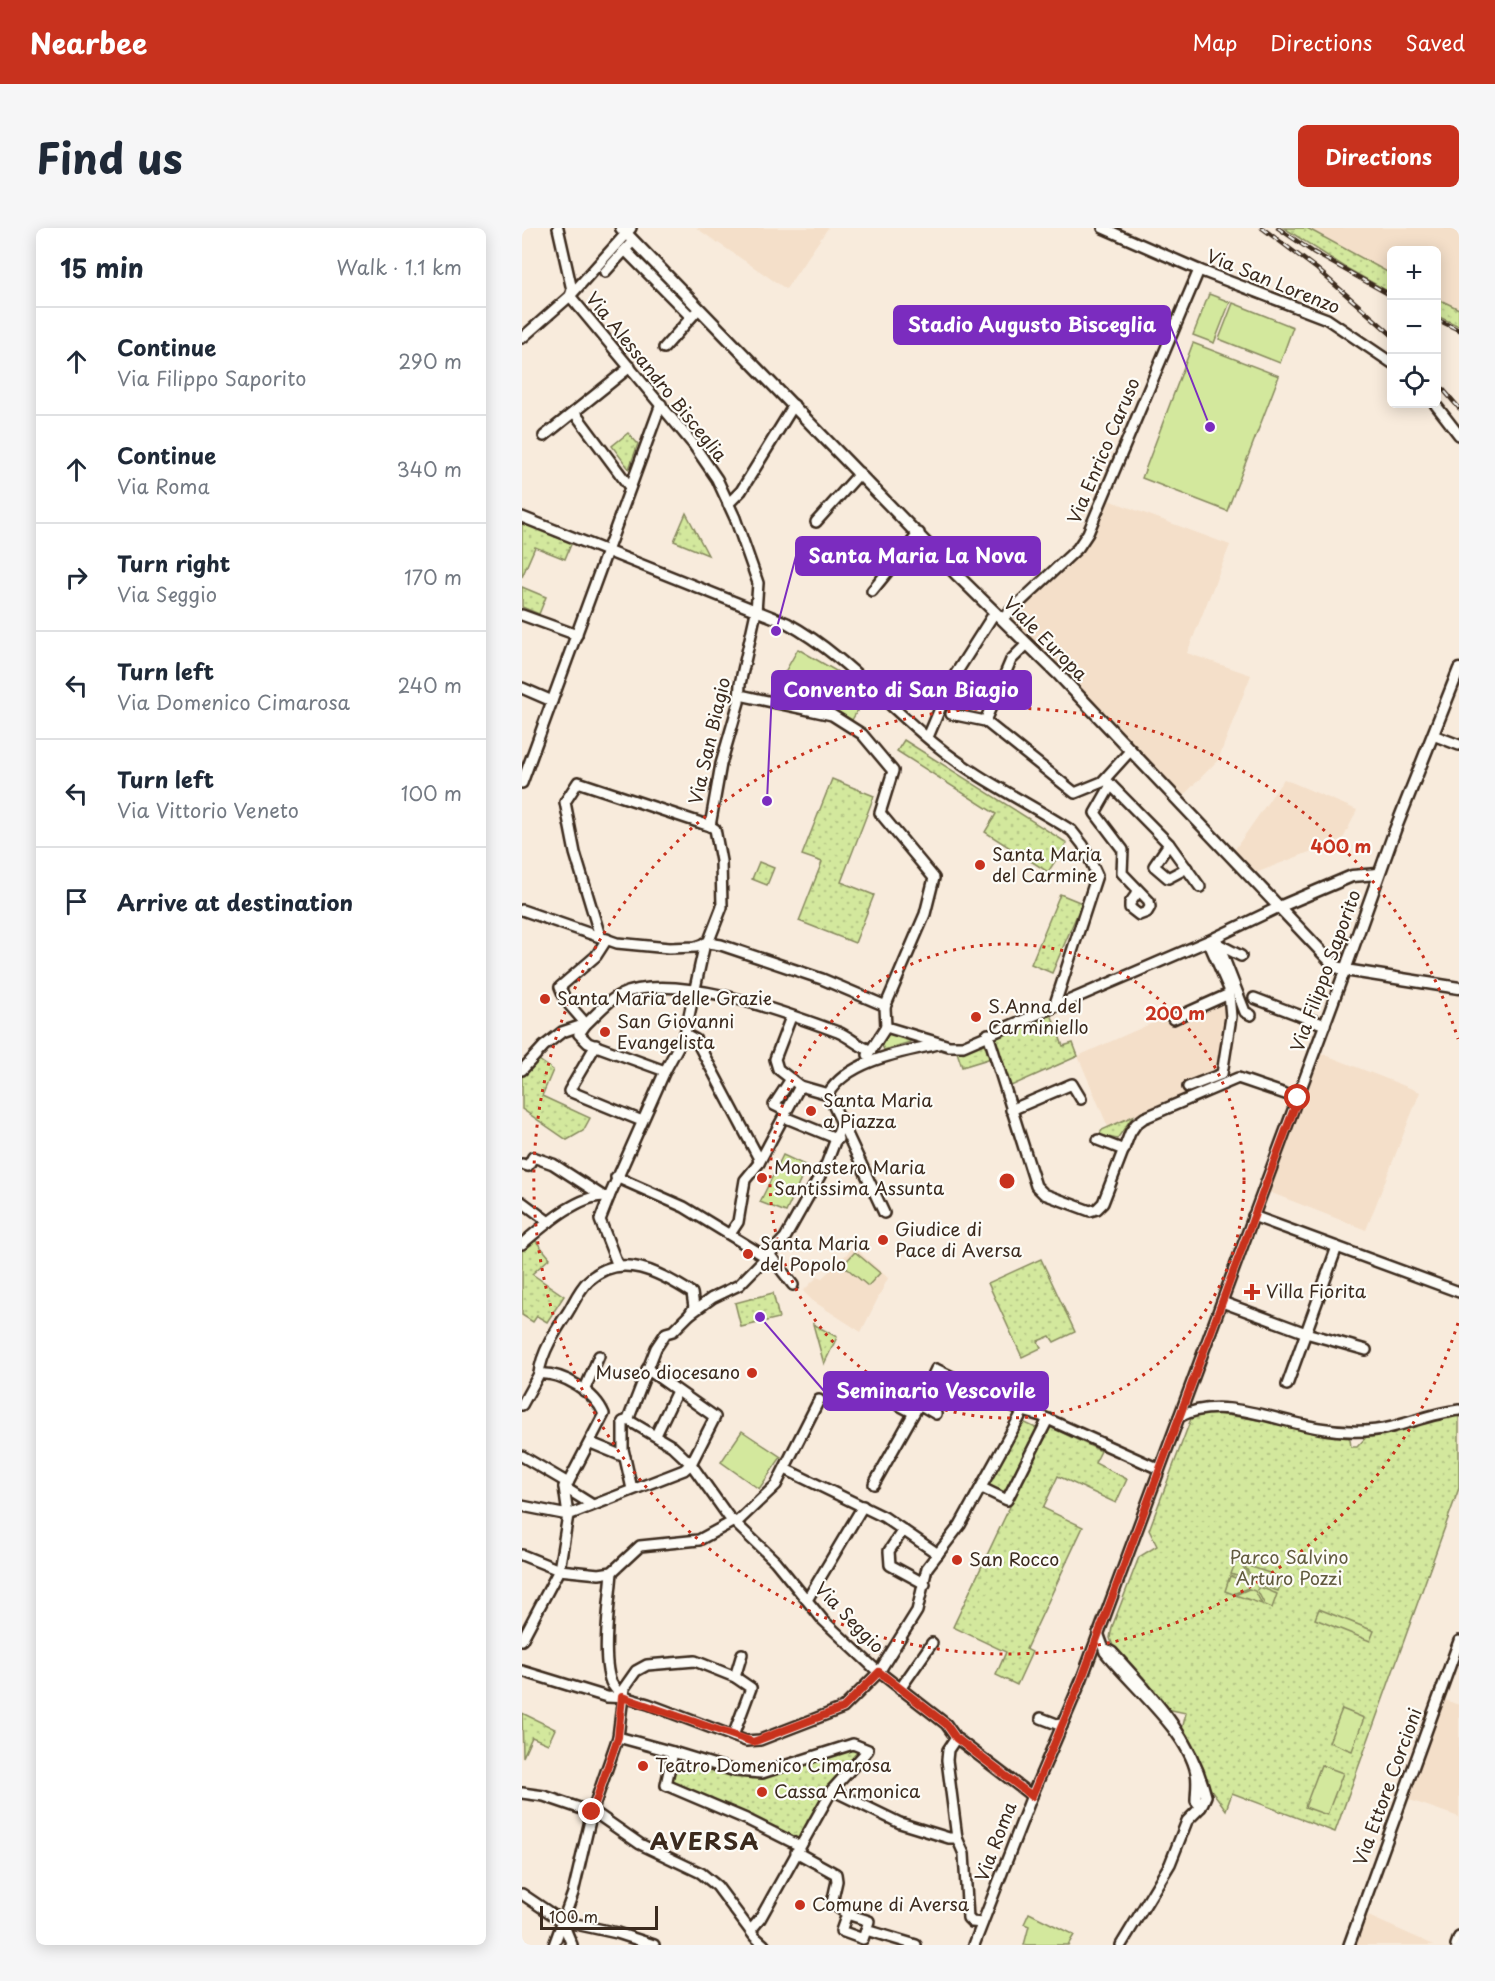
<!DOCTYPE html>
<html lang="en">
<head>
<meta charset="utf-8">
<style>
	body { margin:0; font-family:"Playpen Sans",sans-serif; background:#f6f6f7; color:#1f2937 }
	.controls { position:absolute; right:18px; top:18px; display:grid; overflow:hidden; border-radius:9px; box-shadow:0 3px 15px #0003 }
	.controls button { width:54px; height:54px; display:grid; place-items:center; padding:0; border:0; border-bottom:2px solid #e0e1e3; background:#fff; color:#1f2937; font:30px sans-serif }
	.scale { position:absolute; left:18px; bottom:15px; width:118px; box-sizing:border-box; padding-left:6px; border:3px solid #3b2a1e; border-top:0; font-size:16px; line-height:21px; white-space:nowrap; color:#3b2a1e; -webkit-text-stroke:4px #fdfcf7; paint-order:stroke }
	.stop { position:absolute; width:18px; height:18px; margin:-14px; border:4px solid #c8321e; border-radius:50%; background:#fff }
	.stop.end { background:#c8321e; border-color:#fff; box-shadow:0 2px 6px #0008 }
	.list { margin:0; padding:0; list-style:none }
	h2 { display:flex; justify-content:space-between; align-items:center; height:78px; margin:0; padding:0 24px; font-size:26px }
	h2 small { font-size:20px; font-weight:400; color:#747a83 }
	.list li { display:grid; grid-template-columns:39px 1fr auto; gap:18px; align-items:center; box-sizing:border-box; height:108px; padding:0 24px; border-top:2px solid #e0e1e3 }
	.list b { display:block; font-size:22px; white-space:nowrap }
	.list p { margin:0; font-size:20px; white-space:nowrap; color:#747a83 }
	.list em { font-size:20px; font-style:normal; color:#747a83 }
	.icon { flex:none; width:33px; height:33px; fill:none; stroke:currentColor; stroke-width:2; stroke-linecap:round; stroke-linejoin:round }
	.map { position:relative; flex:none; width:937px; height:1717px; overflow:hidden; border-radius:9px }
	header { display:flex; align-items:center; gap:36px; box-sizing:border-box; height:84px; padding:0 30px; background:#c8321e; color:#fff }
	header strong { font-size:28px }
	nav { display:flex; gap:33px; margin-inline-start:auto; font-size:21px }
	.intro { display:flex; align-items:center; justify-content:space-between; box-sizing:border-box; height:144px; padding:0 36px }
	h1 { margin:0; font-size:42px }
	.button { padding:15px 27px; border-radius:9px; background:#c8321e; color:#fff; font-size:21px; font-weight:700 }
	main { display:flex; gap:36px; padding:0 36px }
	aside { flex:1; background:#fff; border-radius:9px; box-shadow:0 3px 15px #0003 }
	.map>svg:first-child { display:block }
	.built { fill:#f4dfc9 }
	.grass { fill:url(#grass-dots); stroke:#87895e; stroke-width:1.5 }
	.garden { fill:#d3e89d; stroke:#87895e; stroke-width:1.5 }
	.lines { fill:none; stroke-linecap:round; stroke-linejoin:round }
	.minor-casing { stroke:#3b2a1e; stroke-width:14 }
	.major-casing { stroke:#3b2a1e; stroke-width:15 }
	.minor { stroke:#fdfcf7; stroke-width:9 }
	.major { stroke:#fdfcf7; stroke-width:10 }
	.rail-casing { stroke:#3b2a1e; stroke-width:4.5 }
	.rail { stroke:#fdfcf7; stroke-width:2; stroke-dasharray:7; stroke-linecap:butt }
	.route { stroke:#c8321e; stroke-width:8 }
	.ring { fill:none; stroke:#c8321e; stroke-width:3; stroke-dasharray:3 6 }
	.poi-dot { fill:#c8321e; stroke:#fdfcf7; stroke-width:2 }
	.labels { text-anchor:middle; stroke-width:4.5; stroke-linejoin:round; paint-order:stroke }
	.street-label { font-size:18px; fill:#3b2a1e; stroke:#fdfcf7 }
	.poi-label { font-size:18px; fill:#3b2a1e; stroke:#fdfcf7; text-anchor:start }
	.park-label { font-size:18px; fill:#615a3e; stroke:#fdfcf7 }
	.district-label { font-size:24px; font-weight:bold; letter-spacing:1.5px; fill:#3b2a1e; stroke:#fdfcf7 }
	.centre { fill:#c8321e; stroke:#fdfcf7; stroke-width:3 }
	.ring-label { font-size:18px; text-anchor:middle; font-weight:bold; fill:#c8321e; stroke:#fdfcf7; stroke-width:4.5; stroke-linejoin:round; paint-order:stroke }
	.leader { fill:none; stroke:#7b2cbf; stroke-width:2 }
	.callout-dot { fill:#7b2cbf; stroke:#fdfcf7; stroke-width:2 }
	.callout { fill:#7b2cbf; stroke:#7b2cbf; stroke-width:2 }
	.callout-label { font-size:20px; text-anchor:middle; font-weight:bold; fill:#fff }
</style>
</head>
<body>
<header>
<strong>Nearbee</strong>
<nav><a>Map</a><a>Directions</a><a>Saved</a></nav>
</header>
<div class="intro"><h1>Find us</h1><a class="button">Directions</a></div>
<main>
<aside>
<h2>15 min<small>Walk · 1.1 km</small></h2>
<ul class="list">
<li><svg class="icon" aria-label="ahead" viewBox="0 0 24 24"><path d="M12 20V5M6 11l6-6 6 6"/></svg><div><b>Continue</b><p>Via Filippo Saporito</p></div><em>290 m</em></li>
<li><svg class="icon" aria-label="ahead" viewBox="0 0 24 24"><path d="M12 20V5M6 11l6-6 6 6"/></svg><div><b>Continue</b><p>Via Roma</p></div><em>340 m</em></li>
<li><svg class="icon" aria-label="right" viewBox="0 0 24 24"><path d="M7 20v-9h11M14 6l5 5-5 5"/></svg><div><b>Turn right</b><p>Via Seggio</p></div><em>170 m</em></li>
<li><svg class="icon" aria-label="left" viewBox="0 0 24 24"><path d="M17 20v-9H6M10 6l-5 5 5 5"/></svg><div><b>Turn left</b><p>Via Domenico Cimarosa</p></div><em>240 m</em></li>
<li><svg class="icon" aria-label="left" viewBox="0 0 24 24"><path d="M17 20v-9H6M10 6l-5 5 5 5"/></svg><div><b>Turn left</b><p>Via Vittorio Veneto</p></div><em>100 m</em></li>
<li><svg class="icon" aria-label="arrive" viewBox="0 0 24 24"><path d="M6 21V4h12l-3 4 3 4H6"/></svg><div><b>Arrive at destination</b></div></li>
</ul>
</aside>
<div class="map">
<svg width="937" height="1717" viewBox="0 0 937 1717">
	<defs>
		<pattern id="grass-dots" width="8" height="8" patternUnits="userSpaceOnUse" patternTransform="scale(1.5)"><rect width="8" height="8" fill="#d3e89d"/><path d="M2 2h.1M6 6h.1" fill="none" stroke="#b6c787" stroke-width="1.8" stroke-linecap="round"/></pattern>
	</defs>
	<rect width="100%" height="100%" fill="#f8ebdc"/>
	<filter id="ink" filterUnits="userSpaceOnUse"><feTurbulence type="fractalNoise" baseFrequency=".0167" numOctaves="2"/><feDisplacementMap in="SourceGraphic" scale="12" xChannelSelector="R" yChannelSelector="G"/><feConvolveMatrix kernelMatrix="1 2 1 2 8 2 1 2 1" color-interpolation-filters="sRGB"/></filter>
	<g filter="url(#ink)">
		<g class="built">
			<path d="M174 0H306L264 61Z"/>
			<path d="M785 0H937V84L915 72 914 22H870L869 47Z"/>
			<path d="M584 271 708 317 665 425 729 447 696 532 660 569 486 392 559 323Z"/>
			<path d="M762 551 835 582 821 611 731 646 711 624Z"/>
			<path d="M707 761 713 771 703 848 586 899 556 828Z"/>
			<path d="M796 824 898 864 844 1002 742 962Z"/>
			<path d="M332 1019 366 1050 339 1104 291 1073 281 1063 296 1048 300 1050Z"/>
			<path d="M923 1472 937 1477V1589L885 1571Z"/>
			<path d="M844 1687 912 1717H832Z"/>
		</g>
		<g class="grass">
			<path d="M762 0H785L869 46V65L826 41Z"/>
			<path d="M914 70 937 81V98L915 88Z"/>
			<path d="M106 205 116 216 107 241 90 218Z"/>
			<path d="M164 285 186 327 152 313Z"/>
			<path d="M0 294 50 314 43 331 13 319 0 349Z"/>
			<path d="M0 359 24 369 17 386 0 379Z"/>
			<path d="M382 512 545 615 526 644 463 604 474 586 375 523Z"/>
			<path d="M310 551 352 568 319 654 352 667 333 715 277 693 300 634 280 627Z"/>
			<path d="M237 634 252 640 245 657 230 651Z"/>
			<path d="M538 666 560 675 530 745 509 736Z"/>
			<path d="M529 786 541 818 551 815 556 828 489 858 473 814 475 807Z"/>
			<path d="M463 809 470 824 466 831 440 839 435 824 430 821Z"/>
			<path d="M17 832 31 842 20 868 68 890 61 903 45 912 0 881V849Z"/>
			<path d="M611 888 595 911 577 907 580 902Z"/>
			<path d="M13 1012 28 1030 10 1046 42 1068 25 1094 15 1088 11 1094 0 1087V1023Z"/>
			<path d="M519 1031 553 1104 532 1114 528 1108 516 1113 519 1120 500 1129 466 1055Z"/>
			<path d="M251 1065 257 1090 219 1099 213 1075Z"/>
			<path d="M291 1096 315 1109 302 1136Z"/>
			<path d="M682 1184 821 1204 828 1211 829 1219H835L849 1204 937 1185V1260L813 1604 710 1565 704 1582 682 1552 680 1540 660 1502 664 1485 645 1481 591 1418 588 1410 590 1399 617 1329 635 1318 627 1302 670 1188Z"/>
			<path d="M497 1192 516 1201 483 1268 464 1258Z"/>
			<path d="M526 1198 579 1223 573 1235 605 1251 594 1275 536 1248 521 1280 561 1299 504 1421 510 1424 495 1457 474 1447 484 1424 431 1399Z"/>
			<path d="M0 1485 33 1501 26 1516 10 1509 1 1529Z"/>
			<path d="M333 1519 340 1524 277 1617 145 1556 151 1528 220 1547 242 1549Z"/>
		</g>
		<g class="garden">
			<path d="M687 66 708 74 692 115 671 107Z"/>
			<path d="M711 75 771 99 758 135 697 111Z"/>
			<path d="M671 115 757 148 705 283 620 250Z"/>
			<path d="M276 421 347 462 330 492 259 451Z"/>
			<path d="M368 805 388 811V814L362 822 359 815Z"/>
			<path d="M261 927 285 938 264 984 238 974Z"/>
			<path d="M333 1024 358 1045 346 1058 321 1037Z"/>
			<path d="M220 1203 259 1229 237 1261 199 1234Z"/>
			<path d="M714 1333 719 1335 728 1350 726 1352 709 1346Z"/>
			<path d="M721 1336 750 1346 738 1353 730 1349Z"/>
			<path d="M752 1347 761 1350 756 1363 739 1357Z"/>
			<path d="M708 1348 725 1354 726 1360 711 1366 703 1363Z"/>
			<path d="M738 1359 755 1366 750 1380 743 1377 735 1362Z"/>
			<path d="M727 1361 733 1363 740 1376 713 1367Z"/>
			<path d="M797 1381 852 1403 848 1413 793 1391Z"/>
			<path d="M820 1481 842 1490 830 1523 807 1514Z"/>
			<path d="M799 1537 821 1545 805 1587 783 1579Z"/>
			<path d="M507 1685 552 1707 546 1717H502L507 1698 502 1696Z"/>
		</g>
		<g class="lines">
			<defs>
				<g id="minor">
					<path d="M36 0 50 62 48 68 171 216 195 251 213 290 236 355 234 384 218 456 217 474 199 536 188 598 193 601 199 633 200 679 186 715"/>
					<path d="M581 0 677 42 805 91 870 135"/>
					<path d="M103 22 169 89"/>
					<path d="M83 44 111 13"/>
					<path d="M0 110 48 68 109 0"/>
					<path d="M142 120 173 85"/>
					<path d="M913 176 937 207"/>
					<path d="M52 184 107 258"/>
					<path d="M22 208 108 139"/>
					<path d="M206 276 219 263 272 177"/>
					<path d="M0 289 265 395C322 426 364 477 414 517 455 551 505 574 550 603L561 617 575 647 532 779"/>
					<path d="M294 294 338 245"/>
					<path d="M350 363 397 305"/>
					<path d="M0 387 55 407"/>
					<path d="M480 391 556 320 566 305 677 42"/>
					<path d="M505 416 489 432 463 493 553 565 580 554 609 522"/>
					<path d="M0 460 30 473"/>
					<path d="M218 467 310 487 340 506 371 543 358 585 412 650 403 686 363 779"/>
					<path d="M429 486 463 493"/>
					<path d="M911 507 937 517"/>
					<path d="M406 509 431 450 473 384"/>
					<path d="M585 553 647 616 678 659"/>
					<path d="M0 555 139 176"/>
					<path d="M589 557 573 585 601 622 600 645 627 673 628 679 625 684 617 687 608 680V675L616 664"/>
					<path d="M647 616 632 638 646 650 665 640"/>
					<path d="M0 682 95 715 147 720 174 719 186 715 199 717 300 751 359 776 363 779 364 799"/>
					<path d="M78 708 53 625 43 574 56 554 188 598"/>
					<path d="M694 710 723 784 729 787"/>
					<path d="M85 711 74 728 38 759 44 773 64 796C74 787 86 772 98 767 151 742 264 785 316 804 328 809 336 818 348 822"/>
					<path d="M183 715 163 806 174 812 236 929 237 935"/>
					<path d="M696 716 719 728"/>
					<path d="M732 770 803 797"/>
					<path d="M269 789 253 831 256 841 278 858"/>
					<path d="M651 791 707 766V761L686 713"/>
					<path d="M364 799 427 818H441L686 713 757 679"/>
					<path d="M466 806 514 958 522 966 568 983 575 981 581 975 608 905 614 896 622 890 716 850 775 870"/>
					<path d="M74 817 47 863 120 893"/>
					<path d="M346 827 364 799"/>
					<path d="M0 842 22 818 40 804 64 796 57 806 66 815 143 843 87 969C61 962 19 1000 0 1016"/>
					<path d="M143 843 163 806"/>
					<path d="M666 859 700 846 709 789 707 766"/>
					<path d="M306 866C326 832 381 824 416 816"/>
					<path d="M489 882 550 856 559 871"/>
					<path d="M264 883 252 877 269 851"/>
					<path d="M262 889 316 911"/>
					<path d="M320 895 362 985"/>
					<path d="M576 912 602 922"/>
					<path d="M0 936 6 938 11 929 31 936 79 967"/>
					<path d="M94 949 162 979 244 1029"/>
					<path d="M87 969 78 992 96 1038"/>
					<path d="M0 974 27 994"/>
					<path d="M731 988 937 1064"/>
					<path d="M208 1006 216 994 223 952 237 935 278 858 306 866"/>
					<path d="M247 1026 271 1057"/>
					<path d="M700 1074 784 1105 844 1122"/>
					<path d="M17 1146C19 1125 34 1102 46 1084 52 1074 57 1062 66 1053 98 1022 139 1045 170 1065L172 1079 168 1086"/>
					<path d="M335 1155 392 1185"/>
					<path d="M765 1157 815 1019"/>
					<path d="M62 1163 77 1128"/>
					<path d="M0 1177 17 1146C40 1144 73 1164 82 1186L46 1255 0 1228"/>
					<path d="M414 1186 397 1176 414 1141 501 1183"/>
					<path d="M657 1189C699 1167 753 1193 797 1200 819 1204 848 1205 870 1199 893 1193 913 1185 937 1182"/>
					<path d="M106 1192 150 1218 169 1236 206 1288 253 1333 301 1392 352 1440 424 1496 434 1510 510 1568"/>
					<path d="M101 1194 106 1192 134 1120 144 1105 151 1103 168 1086 190 1070 217 1057 263 1010 304 937 320 895 306 866"/>
					<path d="M101 1194V1221L110 1261"/>
					<path d="M134 1207 155 1163"/>
					<path d="M69 1215 103 1229"/>
					<path d="M263 1241 362 1289 416 1326"/>
					<path d="M352 1256 397 1176"/>
					<path d="M42 1259 69 1276"/>
					<path d="M460 1260 485 1272 526 1191"/>
					<path d="M0 1278 46 1287 42 1259 46 1255"/>
					<path d="M214 1295 254 1257 297 1172"/>
					<path d="M381 1302 367 1323 368 1337 403 1356"/>
					<path d="M0 1327 37 1342 77 1346 90 1344 118 1318 177 1312 212 1293"/>
					<path d="M90 1344C88 1372 79 1429 89 1454 91 1459 97 1464 100 1469"/>
					<path d="M285 1372 341 1278"/>
					<path d="M576 1405 583 1424C608 1456 666 1504 674 1545 676 1554 674 1564 674 1573L679 1579 684 1568C669 1508 631 1469 590 1424L582 1420"/>
					<path d="M0 1412 37 1342 46 1287 162 1242 169 1236 193 1189 125 1141"/>
					<path d="M0 1443 85 1469 105 1470 126 1476 224 1513 238 1512 321 1480 357 1444 395 1383 405 1340 438 1297 501 1183 519 1188 637 1241"/>
					<path d="M213 1449 220 1426"/>
					<path d="M378 1461 410 1415"/>
					<path d="M519 1490 540 1498"/>
					<path d="M96 1509 151 1524"/>
					<path d="M310 1562 378 1595 427 1610H435L425 1532 426 1522 434 1510"/>
					<path d="M0 1565 22 1568 75 1586 118 1616 179 1645 195 1658 233 1709 242 1717"/>
					<path d="M435 1610 442 1626 446 1690 450 1694 460 1695"/>
					<path d="M274 1624 314 1646 315 1653 310 1675 325 1686 347 1693 341 1711 319 1703 325 1686"/>
					<path d="M0 1666 40 1693 95 1705 132 1717"/>
					<path d="M40 1693 50 1717"/>
					<path d="M229 1702 238 1691 310 1562 346 1522 331 1516 240 1545 213 1543 151 1524 144 1557 224 1591 278 1618"/>
					<path d="M344 1702 394 1717"/>
					<path d="M32 1717 51 1665 70 1584 96 1509 102 1460 114 1443 125 1437 173 1433 213 1449 229 1460 211 1508"/>
					<path d="M452 1717 511 1565 559 1453 823 742"/>
					<path d="M599 1717 648 1636 665 1593 679 1579"/>
					<path d="M827 1717 937 1413"/>
					<path d="M934 1717 937 1709"/>
				</g>
				<g id="major">
					<path d="M99 0 436 348 538 448 813 738 823 742 937 760"/>
					<path d="M757 679 830 648 856 646"/>
					<path d="M823 742 873 602 937 441"/>
				</g>
			</defs>
			<use href="#minor" class="minor-casing"/>
			<use href="#major" class="major-casing"/>
			<use href="#minor" class="minor"/>
			<use href="#major" class="major"/>
			<defs>
				<g id="rail">
					<path d="M740 0 795 41 870 107"/>
					<path d="M756 0 791 24 870 68"/>
					<path d="M914 91 937 102"/>
					<path d="M914 153 937 180"/>
				</g>
			</defs>
			<use href="#rail" class="rail-casing"/>
			<use href="#rail" class="rail"/>
		</g>
	</g>
	<g class="lines" filter="url(#ink)">
		<path class="route" d="M70 1584 96 1509 100 1469 231 1514 321 1480 357 1444 424 1496 434 1510 510 1568 559 1453 776 870"/>
	</g>
	<g class="ring">
		<circle cx="485" cy="953" r="237"/>
		<path d="M936 1095A473 473 0 1 1 936 811"/>
	</g>
	<g class="poi-dot">
		<circle cx="458" cy="637" r="6"/>
		<circle cx="23" cy="771" r="6"/>
		<circle cx="454" cy="789" r="6"/>
		<circle cx="83" cy="804" r="6"/>
		<circle cx="289" cy="883" r="6"/>
		<circle cx="240" cy="950" r="6"/>
		<circle cx="361" cy="1012" r="6"/>
		<circle cx="226" cy="1026" r="6"/>
		<path d="M727 1055h6v6h6v6h-6v6h-6v-6h-6v-6h6z"/>
		<circle cx="230" cy="1145" r="6"/>
		<circle cx="435" cy="1332" r="6"/>
		<circle cx="121" cy="1538" r="6"/>
		<circle cx="240" cy="1564" r="6"/>
		<circle cx="278" cy="1677" r="6"/>
	</g>
	<g class="labels">
		<g class="street-label">
			<text transform="translate(751 54) rotate(22)" y="6">Via San Lorenzo</text>
			<text transform="translate(134 149) rotate(51)" y="6">Via Alessandro Bisceglia</text>
			<text transform="translate(582 223) rotate(-67)" y="6">Via Enrico Caruso</text>
			<text transform="translate(523 411) rotate(45)" y="6">Viale Europa</text>
			<text transform="translate(188 513) rotate(-77)" y="6">Via San Biagio</text>
			<text transform="translate(804 743) rotate(-70)" y="6">Via Filippo Saporito</text>
			<text transform="translate(327 1390) rotate(46)" y="6">Via Seggio</text>
			<text transform="translate(866 1559) rotate(-70)" y="6">Via Ettore Corcioni</text>
			<text transform="translate(474 1614) rotate(-69)" y="6">Via Roma</text>
		</g>
		<g class="poi-label">
			<text x="470" y="633">Santa Maria<tspan x="470" dy="21">del Carmine</tspan></text>
			<text x="35" y="777">Santa Maria delle Grazie</text>
			<text x="466" y="785">S.Anna del<tspan x="466" dy="21">Carminiello</tspan></text>
			<text x="95" y="800">San Giovanni<tspan x="95" dy="21">Evangelista</tspan></text>
			<text x="301" y="879">Santa Maria<tspan x="301" dy="21">a Piazza</tspan></text>
			<text x="252" y="946">Monastero Maria<tspan x="252" dy="21">Santissima Assunta</tspan></text>
			<text x="373" y="1008">Giudice di<tspan x="373" dy="21">Pace di Aversa</tspan></text>
			<text x="238" y="1022">Santa Maria<tspan x="238" dy="21">del Popolo</tspan></text>
			<text x="744" y="1070">Villa Fiorita</text>
			<text x="218" y="1151" text-anchor="end">Museo diocesano</text>
			<text x="447" y="1338">San Rocco</text>
			<text x="133" y="1544">Teatro Domenico Cimarosa</text>
			<text x="252" y="1570">Cassa Armonica</text>
			<text x="290" y="1683">Comune di Aversa</text>
		</g>
		<g class="park-label">
			<text x="767" y="1336">Parco Salvino<tspan x="767" dy="21">Arturo Pozzi</tspan></text>
		</g>
		<g class="district-label">
			<text x="183" y="1622">AVERSA</text>
		</g>
	</g>
	<circle cx="485" cy="953" r="9" class="centre"/>
	<g class="ring-label">
		<text x="819" y="625">400 m</text>
		<text x="653" y="792">200 m</text>
	</g>
	<path class="leader" d="M688 199L648 97M254 403L274 328M245 573L250 462M238 1089L302 1163"/>
	<g class="callout-dot">
		<circle cx="688" cy="199" r="6"/>
		<circle cx="254" cy="403" r="6"/>
		<circle cx="245" cy="573" r="6"/>
		<circle cx="238" cy="1089" r="6"/>
	</g>
	<g class="callout">
		<rect x="372" y="78" width="276" height="38" rx="6"/>
		<rect x="274" y="309" width="244" height="38" rx="6"/>
		<rect x="250" y="443" width="259" height="38" rx="6"/>
		<rect x="302" y="1144" width="224" height="38" rx="6"/>
	</g>
	<g class="callout-label">
		<text x="510" y="104">Stadio Augusto Bisceglia</text>
		<text x="396" y="335">Santa Maria La Nova</text>
		<text x="379" y="469">Convento di San Biagio</text>
		<text x="414" y="1170">Seminario Vescovile</text>
	</g>
</svg>
<div class="controls">
<button>+</button>
<button>−</button>
<button><svg class="icon" aria-label="locate" viewBox="0 0 24 24"><circle cx="12" cy="12" r="6"/><path d="M12 2v4M12 18v4M2 12h4M18 12h4"/></svg></button>
</div>
<div class="scale">100 m</div>
<div class="stop" style="left:776px;top:870px"></div>
<div class="stop end" style="left:70px;top:1584px"></div>
</div>
</main>
</body>
</html>
